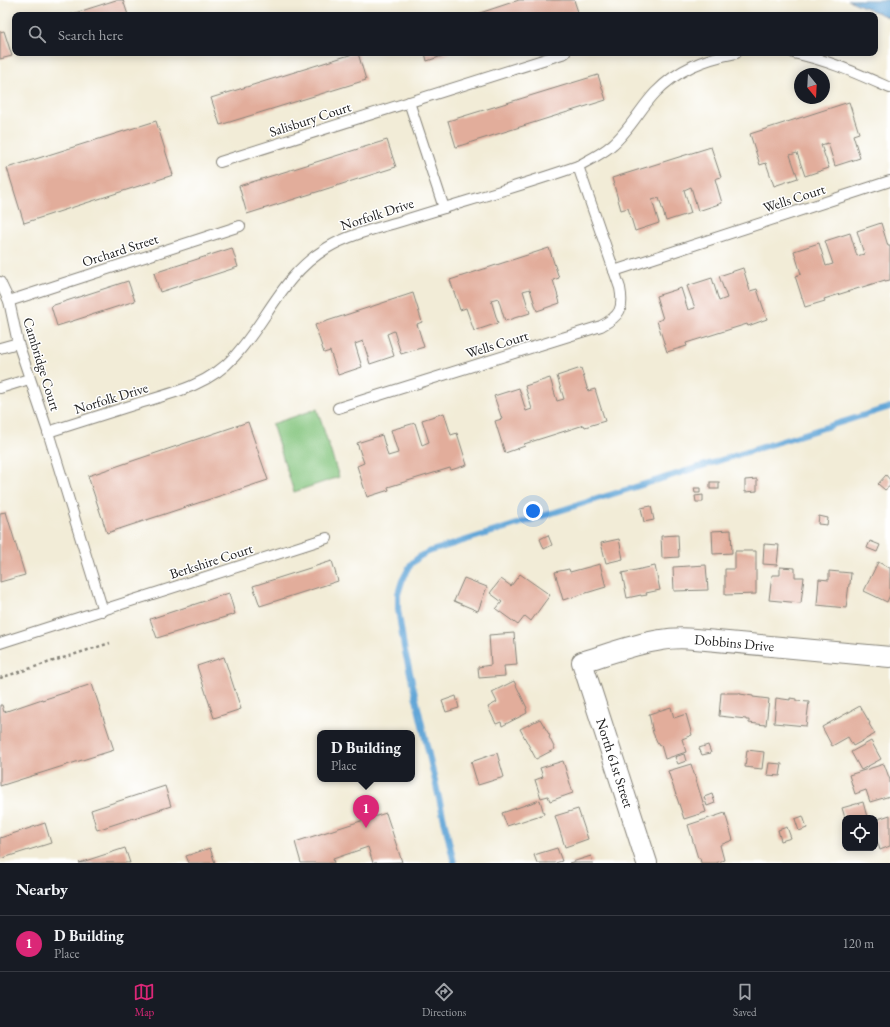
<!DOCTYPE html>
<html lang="en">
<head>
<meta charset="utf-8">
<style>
	body { margin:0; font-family:"EB Garamond",serif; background:#20242c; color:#f1f3f6 }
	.controls { position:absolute; right:12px; bottom:12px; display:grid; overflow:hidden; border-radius:8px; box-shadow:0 2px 10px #0003 }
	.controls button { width:36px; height:36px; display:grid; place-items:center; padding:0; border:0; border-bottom:1px solid #363941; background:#171b24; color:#f1f3f6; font:20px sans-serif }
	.compass { position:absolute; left:794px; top:68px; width:36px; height:36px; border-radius:50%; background:#171b24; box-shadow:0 2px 10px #0003; rotate:162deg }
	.you { position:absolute; left:533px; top:511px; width:14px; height:14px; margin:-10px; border:3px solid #fff; border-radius:50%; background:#1a73e8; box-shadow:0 0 0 6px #1a73e833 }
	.badge { display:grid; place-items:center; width:26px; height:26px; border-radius:50%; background:#db2777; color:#fff; font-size:13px; font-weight:700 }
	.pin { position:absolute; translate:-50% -33px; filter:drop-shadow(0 1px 2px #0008) }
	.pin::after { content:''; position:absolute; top:21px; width:14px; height:12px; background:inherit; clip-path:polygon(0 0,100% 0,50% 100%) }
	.popup { position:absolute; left:317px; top:730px; width:98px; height:52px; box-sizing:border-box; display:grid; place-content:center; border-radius:8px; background:#171b24; filter:drop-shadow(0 1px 3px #0005); font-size:13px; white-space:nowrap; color:#9ea1a6 }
	.popup b { font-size:15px; color:#f1f3f6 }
	.popup::after { content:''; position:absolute; left:50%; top:100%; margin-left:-8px; border:8px solid transparent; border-top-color:#171b24 }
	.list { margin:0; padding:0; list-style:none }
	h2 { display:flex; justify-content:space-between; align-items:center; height:52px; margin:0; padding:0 16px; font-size:17px }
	h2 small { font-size:13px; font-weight:400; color:#9ea1a6 }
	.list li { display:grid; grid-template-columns:26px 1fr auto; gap:12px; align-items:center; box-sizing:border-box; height:56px; padding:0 16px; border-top:1px solid #363941 }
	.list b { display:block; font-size:15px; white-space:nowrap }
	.list p { margin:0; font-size:13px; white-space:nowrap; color:#9ea1a6 }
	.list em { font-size:13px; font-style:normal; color:#9ea1a6 }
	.icon { flex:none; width:22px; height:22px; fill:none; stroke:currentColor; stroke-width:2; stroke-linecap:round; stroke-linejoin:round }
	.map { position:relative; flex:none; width:890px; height:863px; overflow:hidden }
	.search { position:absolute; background:#171b24; box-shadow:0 2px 10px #0003; left:12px; right:12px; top:12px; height:44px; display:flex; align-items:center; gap:10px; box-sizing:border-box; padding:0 14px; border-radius:8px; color:#9ea1a6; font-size:15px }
	.sheet { height:108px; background:#171b24 }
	nav { display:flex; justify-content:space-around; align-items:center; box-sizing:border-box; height:56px; border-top:1px solid #363941; background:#171b24; font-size:11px; color:#9ea1a6 }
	nav a { display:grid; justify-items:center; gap:2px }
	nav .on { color:#db2777 }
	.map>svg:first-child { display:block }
	.green { fill:#84c57e; stroke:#50704d }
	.water { fill:#62a6d7; stroke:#3f617a }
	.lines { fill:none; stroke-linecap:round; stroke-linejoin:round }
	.stream { stroke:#62a6d7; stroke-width:6 }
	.building { fill:#e2ad9b }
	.lane-casing { stroke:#87847a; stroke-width:12 }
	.street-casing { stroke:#87847a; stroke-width:22 }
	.path { stroke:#87847a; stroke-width:2.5; stroke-dasharray:3 3; stroke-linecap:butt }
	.lane { stroke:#fff; stroke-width:10 }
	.street { stroke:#fff; stroke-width:20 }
	.labels { text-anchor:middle; stroke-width:3; stroke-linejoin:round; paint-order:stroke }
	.street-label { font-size:14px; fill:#1c1c1c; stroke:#fff }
</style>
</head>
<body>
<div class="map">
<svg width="890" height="863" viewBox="0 0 890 863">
	<rect width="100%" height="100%" fill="#fff"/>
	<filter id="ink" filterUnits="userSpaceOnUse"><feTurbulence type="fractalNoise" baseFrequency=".025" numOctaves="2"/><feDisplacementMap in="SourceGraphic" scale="8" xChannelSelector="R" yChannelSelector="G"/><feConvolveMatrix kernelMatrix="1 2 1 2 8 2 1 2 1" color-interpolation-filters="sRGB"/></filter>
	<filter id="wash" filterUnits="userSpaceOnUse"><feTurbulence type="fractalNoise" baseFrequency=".012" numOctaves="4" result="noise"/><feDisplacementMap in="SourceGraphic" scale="16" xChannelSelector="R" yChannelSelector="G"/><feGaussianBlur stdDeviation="0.9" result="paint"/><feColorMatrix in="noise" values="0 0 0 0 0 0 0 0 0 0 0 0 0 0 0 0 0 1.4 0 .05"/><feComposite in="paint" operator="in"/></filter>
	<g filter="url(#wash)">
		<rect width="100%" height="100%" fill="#f2ecd7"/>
		<path class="green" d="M317 409 339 477 294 492 272 424Z"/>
		<path class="water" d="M848 0H890V18Z"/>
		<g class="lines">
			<path class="stream" d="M454 863 404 647 398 609V594L402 581 411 564 419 557 428 552 890 407"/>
		</g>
		<g id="blocks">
			<g class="building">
				<path d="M116 0H123L128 15H69Z"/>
				<path d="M519 0H574L578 12 569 15H474Z"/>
				<path d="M4 31 12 56 0 59V32Z"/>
				<path d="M356 53H358L366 80 220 125 211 98Z"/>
				<path d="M425 53H451L427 61Z"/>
				<path d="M598 75 606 100 456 147 448 121Z"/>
				<path d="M849 102 859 133 853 135 860 158 835 166 828 143 821 145 829 168 805 176 797 153 790 155 798 178 774 186 766 163 760 165 750 134Z"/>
				<path d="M156 121 173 175 24 223 7 168Z"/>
				<path d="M387 140 396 167 247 214 239 186Z"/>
				<path d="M711 147 721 177 715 179 722 203 698 211 691 187 684 190 691 213 666 221 659 198 652 200 659 223 635 231 628 208 621 210 612 178Z"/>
				<path d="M881 223 888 246H890V280L885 281V280L824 299 825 301 805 307 795 276 801 274 794 251 819 243 826 266 833 264 825 241 850 233 857 256 864 254 857 231Z"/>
				<path d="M232 248 238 267 160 292 154 273Z"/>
				<path d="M549 248 559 278 553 280 560 303 537 311 530 289 523 291 530 313 505 321 498 298 491 300 498 323 474 331 466 308 460 310 450 280Z"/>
				<path d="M743 268 750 291 757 289 767 319 748 326 747 324 686 343 687 346 667 352 657 321 663 319 656 296 681 288 688 310 695 308 687 286 712 278 719 301 727 298 719 276Z"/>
				<path d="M128 281 135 301 57 326 51 306Z"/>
				<path d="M413 293 422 322 417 324 424 347 401 354 394 331 387 334 394 356 370 364 363 341 355 344 362 367 338 375 330 351 324 353 315 325Z"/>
				<path d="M581 368 588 391 595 389 605 421 585 427 584 425 524 444 525 446 505 453 495 421 502 419 494 396 519 388 526 411 532 409 525 386 550 378 557 401 564 399 557 376Z"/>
				<path d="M444 413 451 435 457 433 467 465 451 470 450 468 388 487 389 490 367 497 357 466 364 463 357 443 382 435 388 456 398 453 391 430 415 423 422 445 429 442 422 420Z"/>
				<path d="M248 422 268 480 107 533 88 476Z"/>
				<path d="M886 475 890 480V486L885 490 878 484Z"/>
				<path d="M757 479V491L745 492V480Z"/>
				<rect x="710" y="482" width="9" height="7"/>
				<path d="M694 488H700V493H695Z"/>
				<path d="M703 495V502H696L695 496Z"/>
				<path d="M651 506 654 520 644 522 641 508Z"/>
				<path d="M6 512 25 575 0 582V513Z"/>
				<path d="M819 516 828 518 827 525 818 524Z"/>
				<path d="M731 530 732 553 713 554 712 531Z"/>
				<path d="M548 535 552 545 544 549 540 539Z"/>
				<path d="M678 535 679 557 662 558 661 536Z"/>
				<path d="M619 539 623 559 606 563 601 543Z"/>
				<path d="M870 541 880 545 877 552 867 548Z"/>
				<path d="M764 544 779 545 777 565 763 564Z"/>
				<path d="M735 551H756V594L725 595V569H735Z"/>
				<path d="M332 561 338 581 260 606 253 586Z"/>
				<path d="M878 562 890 568V595L887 602 864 591Z"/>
				<path d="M600 564 606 587 563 600 555 572 569 569 570 572Z"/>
				<path d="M706 565 708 590 674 591 673 567Z"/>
				<path d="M655 566 660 590 646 593 647 595 641 596V595L627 598 622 573Z"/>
				<path d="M780 567 795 568V577H804L801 603 769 600 772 575H780Z"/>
				<path d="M829 571 851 573 850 584H849L846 608 817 605 819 579 829 580Z"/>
				<path d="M520 574 550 595 531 621 525 616 518 625 496 609 502 602 490 593 501 579 511 586Z"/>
				<path d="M464 578 487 587 478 611 454 601Z"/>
				<path d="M229 593 235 614 157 638 150 619Z"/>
				<path d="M514 633 517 665 504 666 505 676 479 678 478 667 491 665 489 635Z"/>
				<path d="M224 657 241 709 214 718 197 666Z"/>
				<path d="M514 681 527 708 526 709 527 713 502 726 501 722 496 724 488 707 497 702 492 692Z"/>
				<path d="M92 684 114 750 0 786V705H2L4 712 42 699V700Z"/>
				<path d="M721 693H740V694L753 696V697L769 699 766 725 749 723V720H746V719L719 716Z"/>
				<path d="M456 696 459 708 446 712 442 701Z"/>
				<path d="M776 698 790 700V698L796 699V701L809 702 806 726 774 723Z"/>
				<path d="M860 706 870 723 869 724 875 734 853 746 848 737 832 746 822 727Z"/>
				<path d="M671 707 674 718 686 714 692 735 682 739 686 752 665 759 661 745 659 746 653 733 649 714Z"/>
				<path d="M540 719 550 736 549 737 555 749 536 759 520 729Z"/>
				<path d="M871 741 881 759 861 770 851 752Z"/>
				<path d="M708 745 711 753 702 755 699 748Z"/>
				<path d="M747 750 764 752 762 769 745 767Z"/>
				<path d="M497 753 504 777 478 785 471 762Z"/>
				<path d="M684 754 686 761 678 764 675 757Z"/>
				<path d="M563 761 573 793 550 801 548 796 541 798 535 780 543 777 540 768Z"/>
				<path d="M769 763 782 764 780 776 767 775Z"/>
				<path d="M691 764 706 812 684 819 668 771Z"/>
				<path d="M884 764 890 780V796L870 802 866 790 855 794 849 775Z"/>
				<path d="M165 786 171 806 97 830 91 810Z"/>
				<path d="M712 794 715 803 707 806 704 797Z"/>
				<path d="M540 800 544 814 507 826 502 813Z"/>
				<path d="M863 802 867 817 863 818H845L842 808Z"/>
				<path d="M578 809 588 839 565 847 555 816Z"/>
				<path d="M386 813 402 862 373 863 368 847 333 859 334 863H301L295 842Z"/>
				<path d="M725 813 733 840 720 845 724 860 716 863H701L700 858H698L688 825Z"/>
				<path d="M890 815V846L880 850 875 834V820Z"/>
				<path d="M803 816 807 828 799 831 795 819Z"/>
				<path d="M45 823 51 843 0 859V838Z"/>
				<path d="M787 827 791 838 781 841 778 830Z"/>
				<path d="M125 848 130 863H79Z"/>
				<path d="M210 848 215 863H189L186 856Z"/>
				<path d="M557 848 562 861 555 863H537L534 855Z"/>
				<path d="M591 856 593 863H569Z"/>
			</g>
		</g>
	</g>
	<g filter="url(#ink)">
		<use href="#blocks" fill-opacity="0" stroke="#87847a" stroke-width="1"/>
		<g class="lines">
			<defs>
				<g id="lane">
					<path d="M794 53C828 60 858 74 890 88"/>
					<path d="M409 102 444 208"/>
					<path d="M220 162 565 53"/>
					<path d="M614 271 890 181"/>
					<path d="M0 282 9 301 18 343 48 432 103 611"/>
					<path d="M9 301 240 226"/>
					<path d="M0 348 18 343"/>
					<path d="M0 388 29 379"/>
					<path d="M338 408 601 326C620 316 624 309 620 288L578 166"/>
					<path d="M48 432C76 423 105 414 133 405 169 394 208 386 234 357 268 320 282 275 327 248 350 234 379 228 405 220 462 202 521 186 578 166 589 160 602 154 612 145 629 131 640 109 655 93 678 69 704 59 736 53"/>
					<path d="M0 643 327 538"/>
				</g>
				<g id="street">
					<path id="s1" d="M647 863 582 662C608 654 634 644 661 640 672 638 684 638 695 639L890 657"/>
				</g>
			</defs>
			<use href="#lane" class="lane-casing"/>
			<use href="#street" class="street-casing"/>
			<path class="path" d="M0 678 110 643"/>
			<use href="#lane" class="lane"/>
			<use href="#street" class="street"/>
		</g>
	</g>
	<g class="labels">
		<g class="street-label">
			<text transform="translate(310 119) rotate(-18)" y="5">Salisbury Court</text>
			<text transform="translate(794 198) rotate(-18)" y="5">Wells Court</text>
			<text transform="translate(377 214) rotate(-18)" y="5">Norfolk Drive</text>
			<text transform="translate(120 250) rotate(-18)" y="5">Orchard Street</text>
			<text transform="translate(497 344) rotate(-17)" y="5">Wells Court</text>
			<text transform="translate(42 364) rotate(73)" y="5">Cambridge Court</text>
			<text transform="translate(111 398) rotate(-17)" y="5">Norfolk Drive</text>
			<text transform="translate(211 561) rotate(-18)" y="5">Berkshire Court</text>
			<text dy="5" stroke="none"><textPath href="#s1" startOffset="367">Dobbins Drive</textPath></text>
			<text transform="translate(615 763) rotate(72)" y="5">North 61st Street</text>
		</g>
	</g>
</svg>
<div class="controls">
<button><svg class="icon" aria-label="locate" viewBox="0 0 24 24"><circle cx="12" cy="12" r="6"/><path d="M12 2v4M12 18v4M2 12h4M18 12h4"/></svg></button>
</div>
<svg class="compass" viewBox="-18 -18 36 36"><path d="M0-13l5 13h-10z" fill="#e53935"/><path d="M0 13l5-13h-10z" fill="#9ea1a6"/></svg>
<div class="you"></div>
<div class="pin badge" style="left:366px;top:828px">1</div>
<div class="popup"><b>D Building</b>Place</div>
<div class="search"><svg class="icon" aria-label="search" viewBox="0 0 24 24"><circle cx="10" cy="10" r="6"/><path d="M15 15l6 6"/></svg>Search here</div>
</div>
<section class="sheet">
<h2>Nearby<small></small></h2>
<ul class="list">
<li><span class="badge">1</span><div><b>D Building</b><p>Place</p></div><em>120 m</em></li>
</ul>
</section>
<nav>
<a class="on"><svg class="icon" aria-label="map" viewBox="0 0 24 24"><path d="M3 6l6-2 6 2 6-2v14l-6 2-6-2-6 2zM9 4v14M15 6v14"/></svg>Map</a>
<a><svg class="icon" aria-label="directions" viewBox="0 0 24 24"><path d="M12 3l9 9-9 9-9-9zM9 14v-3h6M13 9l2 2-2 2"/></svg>Directions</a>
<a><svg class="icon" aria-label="saved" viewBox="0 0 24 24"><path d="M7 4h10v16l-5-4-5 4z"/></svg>Saved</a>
</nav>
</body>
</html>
